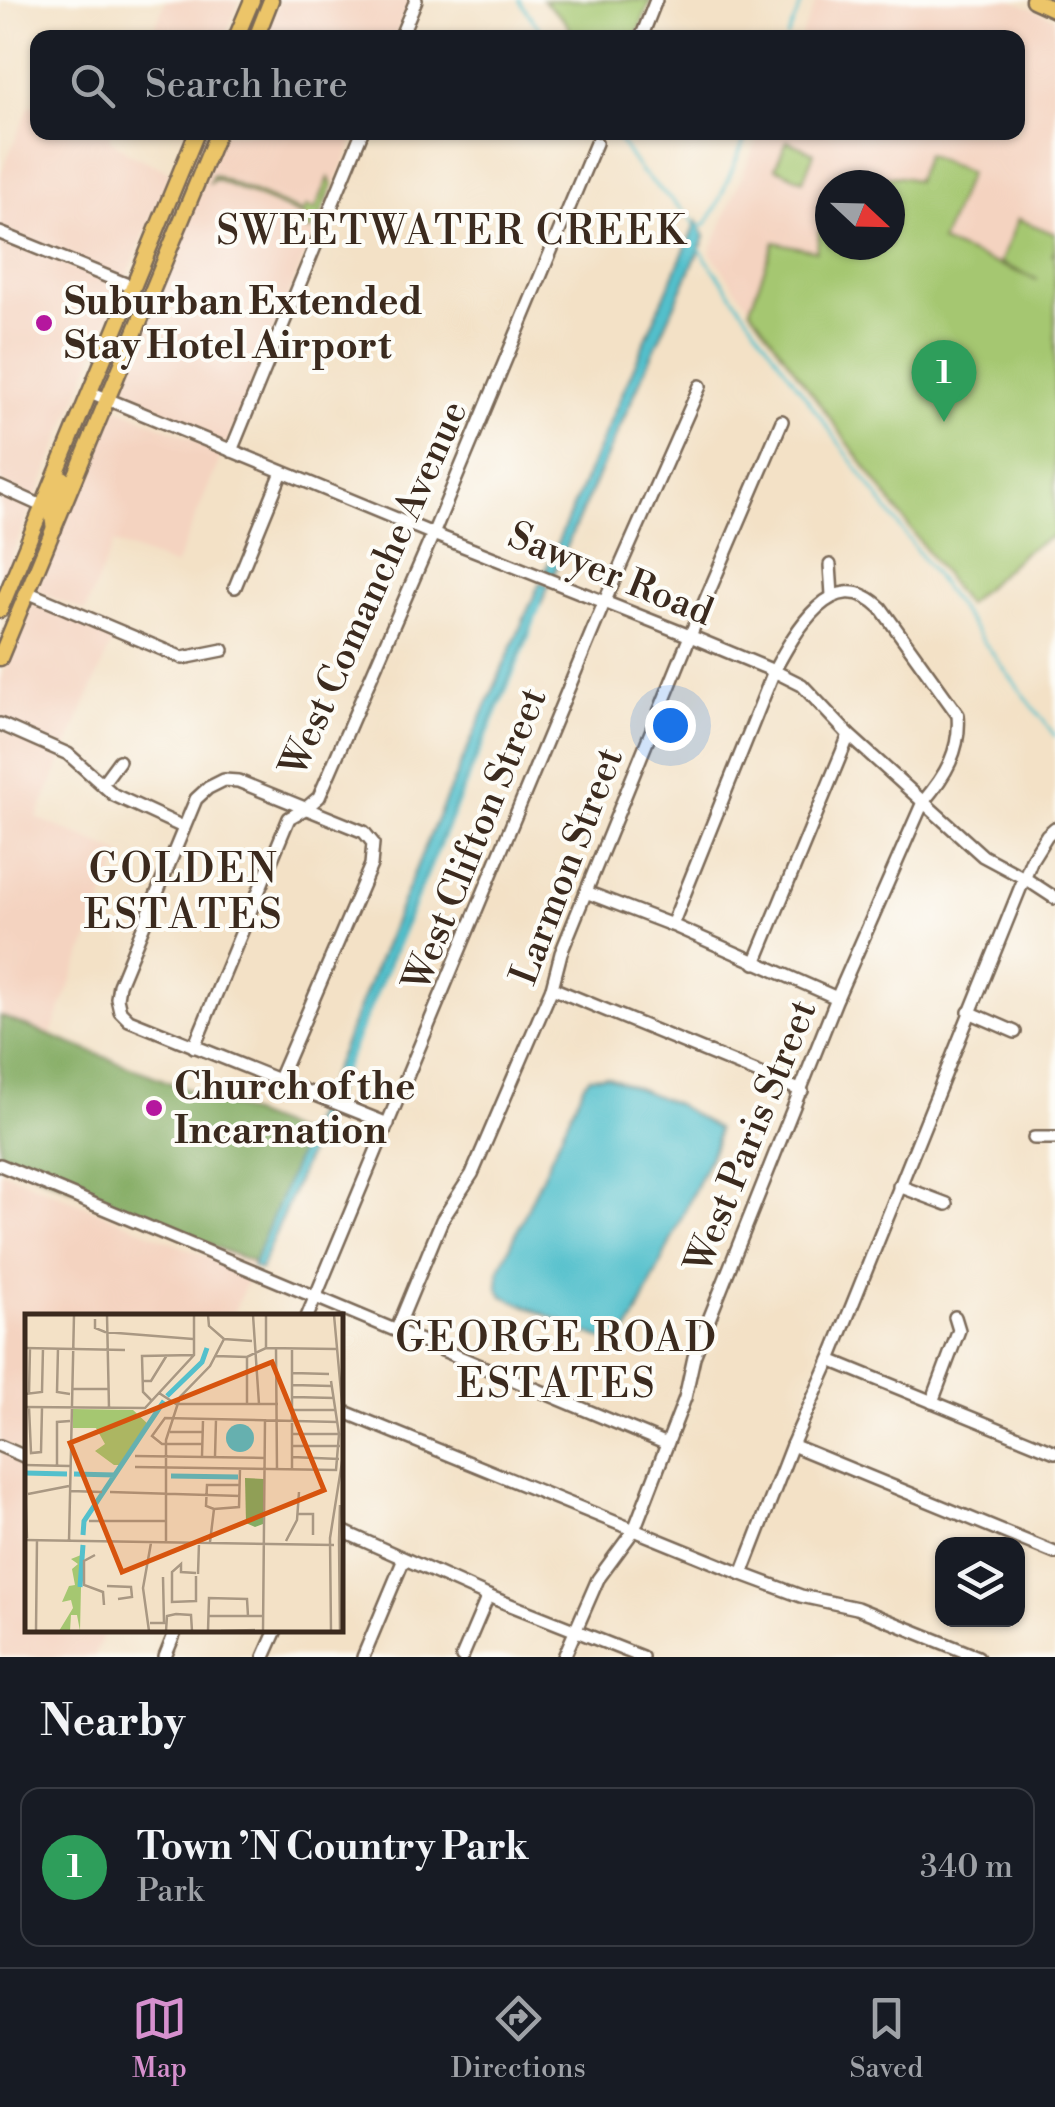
<!DOCTYPE html>
<html lang="en">
<head>
<meta charset="utf-8">
<style>
	body { margin:0; font-family:"Libre Bodoni",serif; background:#20242c; color:#f1f3f6 }
	.controls { position:absolute; right:30px; bottom:30px; display:grid; overflow:hidden; border-radius:20px; box-shadow:0 2px 8px #0004 }
	.controls button { width:90px; height:90px; display:grid; place-items:center; padding:0; border:0; border-bottom:2px solid #363941; background:#171b24; color:#f1f3f6; font:50px sans-serif }
	.compass { position:absolute; left:815px; top:170px; width:90px; height:90px; border-radius:50%; background:#171b24; box-shadow:0 2px 8px #0004; rotate:112deg }
	.you { position:absolute; left:670px; top:725px; width:35px; height:35px; margin:-25px; border:8px solid #fff; border-radius:50%; background:#1a73e8; box-shadow:0 0 0 15px #1a73e833 }
	.badge { display:grid; place-items:center; width:65px; height:65px; border-radius:50%; background:#d690ce; color:#fff; font-size:32px; font-weight:700 }
	.pin { position:absolute; translate:-50% -82px; filter:drop-shadow(0 2px 5px #0008) }
	.pin::after { content:''; position:absolute; top:52px; width:35px; height:30px; background:inherit; clip-path:polygon(0 0,100% 0,50% 100%) }
	.list { margin:0; padding:0; list-style:none }
	h2 { display:flex; justify-content:space-between; align-items:center; height:130px; margin:0; padding:0 40px; font-size:42px }
	h2 small { font-size:32px; font-weight:400; color:#9ea1a6 }
	.list li { display:grid; grid-template-columns:65px 1fr auto; gap:30px; align-items:center; box-sizing:border-box; height:160px; margin:0 20px 20px; padding:0 20px; border:2px solid #363941; border-radius:20px }
	.list b { display:block; font-size:38px; white-space:nowrap }
	.list p { margin:0; font-size:32px; white-space:nowrap; color:#9ea1a6 }
	.list em { font-size:32px; font-style:normal; color:#9ea1a6 }
	.icon { flex:none; width:55px; height:55px; fill:none; stroke:currentColor; stroke-width:2; stroke-linecap:round; stroke-linejoin:round }
	.map { position:relative; flex:none; width:1055px; height:1657px; overflow:hidden }
	.search { position:absolute; background:#171b24; box-shadow:0 2px 8px #0004; left:30px; right:30px; top:30px; height:110px; display:flex; align-items:center; gap:25px; box-sizing:border-box; padding:0 35px; border-radius:20px; color:#9ea1a6; font-size:38px }
	.sheet { height:310px; background:#171b24 }
	nav { display:flex; justify-content:space-around; align-items:center; box-sizing:border-box; height:140px; border-top:2px solid #363941; background:#171b24; font-size:28px; color:#9ea1a6 }
	nav a { display:grid; justify-items:center; gap:5px }
	nav .on { color:#d690ce }
	.map>svg:first-child { display:block }
	.built { fill:#f4d3c0 }
	.green { fill:#a5c771; stroke:#707848; stroke-width:2.5 }
	.forest { fill:#84ac63; stroke:#606b40; stroke-width:2.5 }
	.water { fill:#53c0cc; stroke:#477575; stroke-width:2.5 }
	.lines { fill:none; stroke-linecap:round; stroke-linejoin:round }
	.stream { stroke:#53c0cc; stroke-width:2.5 }
	.minor-casing { stroke:#7b6a59; stroke-width:16 }
	.major-casing { stroke:#7b6a59; stroke-width:19 }
	.minor { stroke:#fff; stroke-width:11 }
	.major { stroke:#ecc569; stroke-width:14 }
	.poi-dot { fill:#b5179e; stroke:#fdfcf7; stroke-width:4 }
	.labels { text-anchor:middle; stroke-width:8; stroke-linejoin:round; paint-order:stroke }
	.poi-label { font-size:38px; font-weight:bold; fill:#3b2a1e; stroke:#fdfcf7; text-anchor:start }
	.street-label { font-size:38px; fill:#3b2a1e; stroke:#fdfcf7 }
	.neighbourhood-label { font-size:40px; letter-spacing:2.5px; fill:#3b2a1e; stroke:#fdfcf7 }
	.inset-river { fill:none; stroke:#53c0cc; stroke-width:5 }
	.inset-road { fill:none; stroke:#a99883; stroke-width:2.5 }
	.view { fill:#d7540e; fill-opacity:0.15; stroke:#d7540e; stroke-width:5 }
	.inset-edge { fill:none; stroke:#3b2a1e; stroke-width:5 }
</style>
</head>
<body>
<div class="map">
<svg width="1055" height="1657" viewBox="0 0 1055 1657">
	<rect width="100%" height="100%" fill="#fdfcf7"/>
	<filter id="ink" filterUnits="userSpaceOnUse"><feTurbulence type="fractalNoise" baseFrequency=".01" numOctaves="2"/><feDisplacementMap in="SourceGraphic" scale="20" xChannelSelector="R" yChannelSelector="G"/><feConvolveMatrix kernelMatrix="1 2 1 2 8 2 1 2 1" color-interpolation-filters="sRGB"/></filter>
	<filter id="wash" filterUnits="userSpaceOnUse"><feTurbulence type="fractalNoise" baseFrequency=".0048" numOctaves="4" result="noise"/><feDisplacementMap in="SourceGraphic" scale="40" xChannelSelector="R" yChannelSelector="G"/><feGaussianBlur stdDeviation="2.25" result="paint"/><feColorMatrix in="noise" values="0 0 0 0 0 0 0 0 0 0 0 0 0 0 0 0 0 1.4 0 .05"/><feComposite in="paint" operator="in"/></filter>
	<g filter="url(#wash)">
		<rect width="100%" height="100%" fill="#f3e1c6"/>
		<g class="built">
			<path d="M166 0H240L225 37H151Z"/>
			<path d="M279 0H411L395 37 263 38Z"/>
			<path d="M817 0H1012L1055 18V252L1042 282 940 241 969 173 927 155 916 182 862 180 856 185H830V209L822 221 816 251 774 242 750 308 710 252 760 133 1018 132V38L801 37Z"/>
			<path d="M30 105 37 108 38 132 110 133V140L125 149 124 151 170 172 126 279 0 228V175Z"/>
			<path d="M223 133H357L226 445 115 398Z"/>
			<path d="M0 237 122 287 36 499 0 483Z"/>
			<path d="M112 405 223 452 175 566 114 543 85 611 36 591Z"/>
			<path d="M0 492 32 506 0 586Z"/>
			<path d="M33 599 116 633 66 749 0 720V679Z"/>
			<path d="M0 729 63 757 37 818 122 854 50 1036 0 1016Z"/>
			<path d="M0 1156 36 1171V1174L254 1263 252 1267 0 1161Z"/>
			<path d="M0 1170 249 1275 232 1317H28L27 1453 0 1442Z"/>
			<path d="M0 1451 27 1462 28 1630H66L78 1633 80 1630H105L94 1657H0Z"/>
		</g>
		<g class="green">
			<path d="M543 0H651L636 38 572 37C569 19 555 13 543 0Z"/>
			<path d="M787 141 814 153 803 180 775 168Z"/>
			<path d="M926 154 969 173 941 242 1038 280 1000 263 1018 219 1055 234V248L1052 255 1055 252V535L1025 551 966 605 750 308 774 242 816 251 822 220 830 209V245H890V185H856C872 175 899 174 916 181Z"/>
			<path d="M213 175 303 213 307 206 315 210 329 178 333 185 316 228 309 231 306 230 310 219 215 179 209 184Z"/>
		</g>
		<path class="forest" d="M0 1016 301 1134H307L254 1263 35 1173 36 1171 0 1156Z"/>
		<g class="water">
			<path d="M697 221 705 237 552 578 544 574Z"/>
			<path d="M540 582 549 585 332 1097 324 1093 418 863Z"/>
			<path d="M606 1076 676 1104 717 1129 715 1145 636 1317 624 1338 615 1345 503 1296 498 1288 499 1271 584 1084 590 1077Z"/>
			<path d="M320 1101 329 1104 260 1270 252 1267Z"/>
		</g>
		<g class="lines">
			<g class="stream">
				<path d="M519 0 546 38"/>
				<path d="M787 38 803 0"/>
				<path d="M613 132 641 172 686 213 695 224"/>
				<path d="M699 226 705 225 716 208 748 132"/>
				<path d="M699 249 962 613 1055 736"/>
				<path d="M333 1096 527 642 540 606"/>
			</g>
		</g>
	</g>
	<g filter="url(#ink)">
		<g class="lines">
			<defs>
				<g id="minor">
					<path d="M400 38 416 0"/>
					<path d="M641 38 656 0"/>
					<path d="M0 233 133 287"/>
					<path d="M90 392 433 534 690 636 774 671 802 685 849 735 983 856 1026 879 1055 898"/>
					<path d="M231 451 362 132"/>
					<path d="M0 487 42 506"/>
					<path d="M830 565 832 595"/>
					<path d="M235 587 282 472"/>
					<path d="M27 592 183 658 223 650"/>
					<path d="M0 724 68 754 114 795 183 827"/>
					<path d="M102 784 119 761"/>
					<path d="M586 892 672 925 837 998"/>
					<path d="M755 963 849 735"/>
					<path d="M552 988 802 1091"/>
					<path d="M969 1012 1015 1032"/>
					<path d="M194 1047 289 818 305 809 319 797 433 534 596 143"/>
					<path d="M279 1079 371 865 373 843 364 832 238 781 224 780 208 788 196 799 119 985 117 998 120 1011 129 1020 388 1124"/>
					<path d="M1034 1138H1055"/>
					<path d="M0 1165C222 1259 445 1349 667 1444"/>
					<path d="M899 1186 947 1204"/>
					<path d="M307 1317 604 603 700 386"/>
					<path d="M397 1329 442 1220 472 1174 552 988 561 953 690 636 782 421"/>
					<path d="M830 1360 1055 1452"/>
					<path d="M932 1402 959 1330 955 1317"/>
					<path d="M340 1410 742 1574 801 1596 857 1608 978 1657"/>
					<path d="M792 1445 1055 1553"/>
					<path d="M0 1446 28 1458"/>
					<path d="M340 1530 488 1596 642 1657"/>
					<path d="M742 1574 792 1445 830 1360 1032 859 1047 835 1055 828"/>
					<path d="M165 1657 176 1630"/>
					<path d="M264 1657 276 1630"/>
					<path d="M363 1657 404 1559"/>
					<path d="M462 1657 488 1596"/>
					<path d="M564 1657 598 1579 634 1530 685 1398 694 1357 837 998 923 802C945 776 961 751 958 715L881 608C833 561 794 634 774 671L672 925"/>
				</g>
				<g id="major">
					<path d="M1033 0 1055 10"/>
					<path d="M236 38 252 0"/>
					<path d="M256 38 271 0"/>
					<path d="M54 529 51 510 63 478"/>
					<path d="M0 610 197 132"/>
					<path d="M0 658 218 132"/>
				</g>
			</defs>
			<use href="#minor" class="minor-casing"/>
			<use href="#major" class="major-casing"/>
			<use href="#minor" class="minor"/>
			<use href="#major" class="major"/>
		</g>
	</g>
	<g class="poi-dot">
		<circle cx="44" cy="323" r="10"/>
		<circle cx="154" cy="1108" r="10"/>
	</g>
	<g class="labels">
		<g class="poi-label">
			<text x="64" y="314">Suburban Extended<tspan x="64" dy="44">Stay Hotel Airport</tspan></text>
			<text x="174" y="1099">Church of the<tspan x="174" dy="44">Incarnation</tspan></text>
		</g>
		<g class="street-label">
			<text transform="translate(611 573) rotate(22)" y="13">Sawyer Road</text>
			<text transform="translate(373 588) rotate(-66)" y="13">West Comanche Avenue</text>
			<text transform="translate(474 839) rotate(-68)" y="13">West Clifton Street</text>
			<text transform="translate(566 866) rotate(-69)" y="13">Larmon Street</text>
			<text transform="translate(750 1136) rotate(-68)" y="13">West Paris Street</text>
		</g>
		<g class="neighbourhood-label">
			<text x="452" y="244">SWEETWATER CREEK</text>
			<text x="184" y="882">GOLDEN<tspan x="184" dy="46">ESTATES</tspan></text>
			<text x="557" y="1351">GEORGE ROAD<tspan x="557" dy="46">ESTATES</tspan></text>
		</g>
	</g>
	<g transform="translate(25 1314)">
		<rect width="318" height="318" fill="#f3e1c6"/>
		<path d="M48 95 108 96 123 110 98 151H89L70 137 80 130 71 114H48ZM57 229 55 317 52 301H46L45 317H34L48 294 46 286 37 288 44 272 50 271 47 255 53 250 46 245 56 241Z" fill="#a5c771"/>
		<path d="M220 164 239 165 238 210 230 213 221 209Z" fill="#84ac63"/>
		<path d="M201 124a14 14 0 1 1 28 0a14 14 0 1 1-28 0Z" fill="#53c0cc"/>
		<path class="inset-river" d="M142 82 177 48 182 34M0 159 42 160M49 160 90 161M146 162 213 163M58 221 59 207 139 87M55 273 58 231"/>
		<path class="inset-road" d="M82 1 84 94M183 1 184 12 199 25 227 27M228 1 234 90M309 1 318 100M70 5V14L80 18 168 25M0 34 100 36M33 34 32 78 45 80M241 34V1M251 34 252 156M190 42 222 43 241 34 311 35M268 59 304 60M117 67H126L142 41M268 71 306 72M47 75H84M134 79 151 90H253M0 80 17 78 18 34M4 80 5 34M268 83 309 84M127 87 118 78 117 42 169 41M222 90V43M0 93 120 94 169 41V1M4 93 6 139 16 138 17 94M268 96H311M145 118H177M268 120H314M177 130H137L127 122 140 104 312 108M267 132H315M110 142 240 144M177 142 178 107M190 142 191 106M267 143 314 145M0 151 45 152M32 152V108L45 107M110 153 311 156 314 120 306 67M267 156V34M0 167 2 224M45 177 77 178M85 178 215 182M3 180 44 172M189 195 214 193 215 155M189 195 181 192 182 171H215M273 200H288V221M64 207H141M0 226 309 231M44 227 49 1M141 227V126L155 83 185 52 199 25M261 227 272 206 274 178M314 227 315 317M314 227 315 191M185 228 189 195M70 241 59 247V271L78 278 79 291M173 260 174 229M171 262V287L147 288V258L156 250V258L171 259M82 272 106 273 107 283 93 285M183 302H238M125 309H139L138 263M11 317 12 225M124 317 118 274 126 229M141 317 142 302 151 300 166 301 167 317M183 317 184 284 222 285 223 302M196 317 230 316M238 317 240 105M306 317 305 224 318 142"/>
		<path class="view" d="M247 48 299 176 97 258 45 129Z"/>
		<rect width="318" height="318" class="inset-edge"/>
	</g>
</svg>
<div class="controls">
<button><svg class="icon" aria-label="layers" viewBox="0 0 24 24"><path d="M12 4l9 5-9 5-9-5zM3 14l9 5 9-5"/></svg></button>
</div>
<svg class="compass" viewBox="-18 -18 36 36"><path d="M0-13l5 13h-10z" fill="#e53935"/><path d="M0 13l5-13h-10z" fill="#9ea1a6"/></svg>
<div class="you"></div>
<div class="pin badge" style="left:944px;top:422px;background:#2e9e5b">1</div>
<div class="search"><svg class="icon" aria-label="search" viewBox="0 0 24 24"><circle cx="10" cy="10" r="6"/><path d="M15 15l6 6"/></svg>Search here</div>
</div>
<section class="sheet">
<h2>Nearby<small></small></h2>
<ul class="list">
<li><span class="badge" style="background:#2e9e5b">1</span><div><b>Town ’N Country Park</b><p>Park</p></div><em>340 m</em></li>
</ul>
</section>
<nav>
<a class="on"><svg class="icon" aria-label="map" viewBox="0 0 24 24"><path d="M3 6l6-2 6 2 6-2v14l-6 2-6-2-6 2zM9 4v14M15 6v14"/></svg>Map</a>
<a><svg class="icon" aria-label="directions" viewBox="0 0 24 24"><path d="M12 3l9 9-9 9-9-9zM9 14v-3h6M13 9l2 2-2 2"/></svg>Directions</a>
<a><svg class="icon" aria-label="saved" viewBox="0 0 24 24"><path d="M7 4h10v16l-5-4-5 4z"/></svg>Saved</a>
</nav>
</body>
</html>
